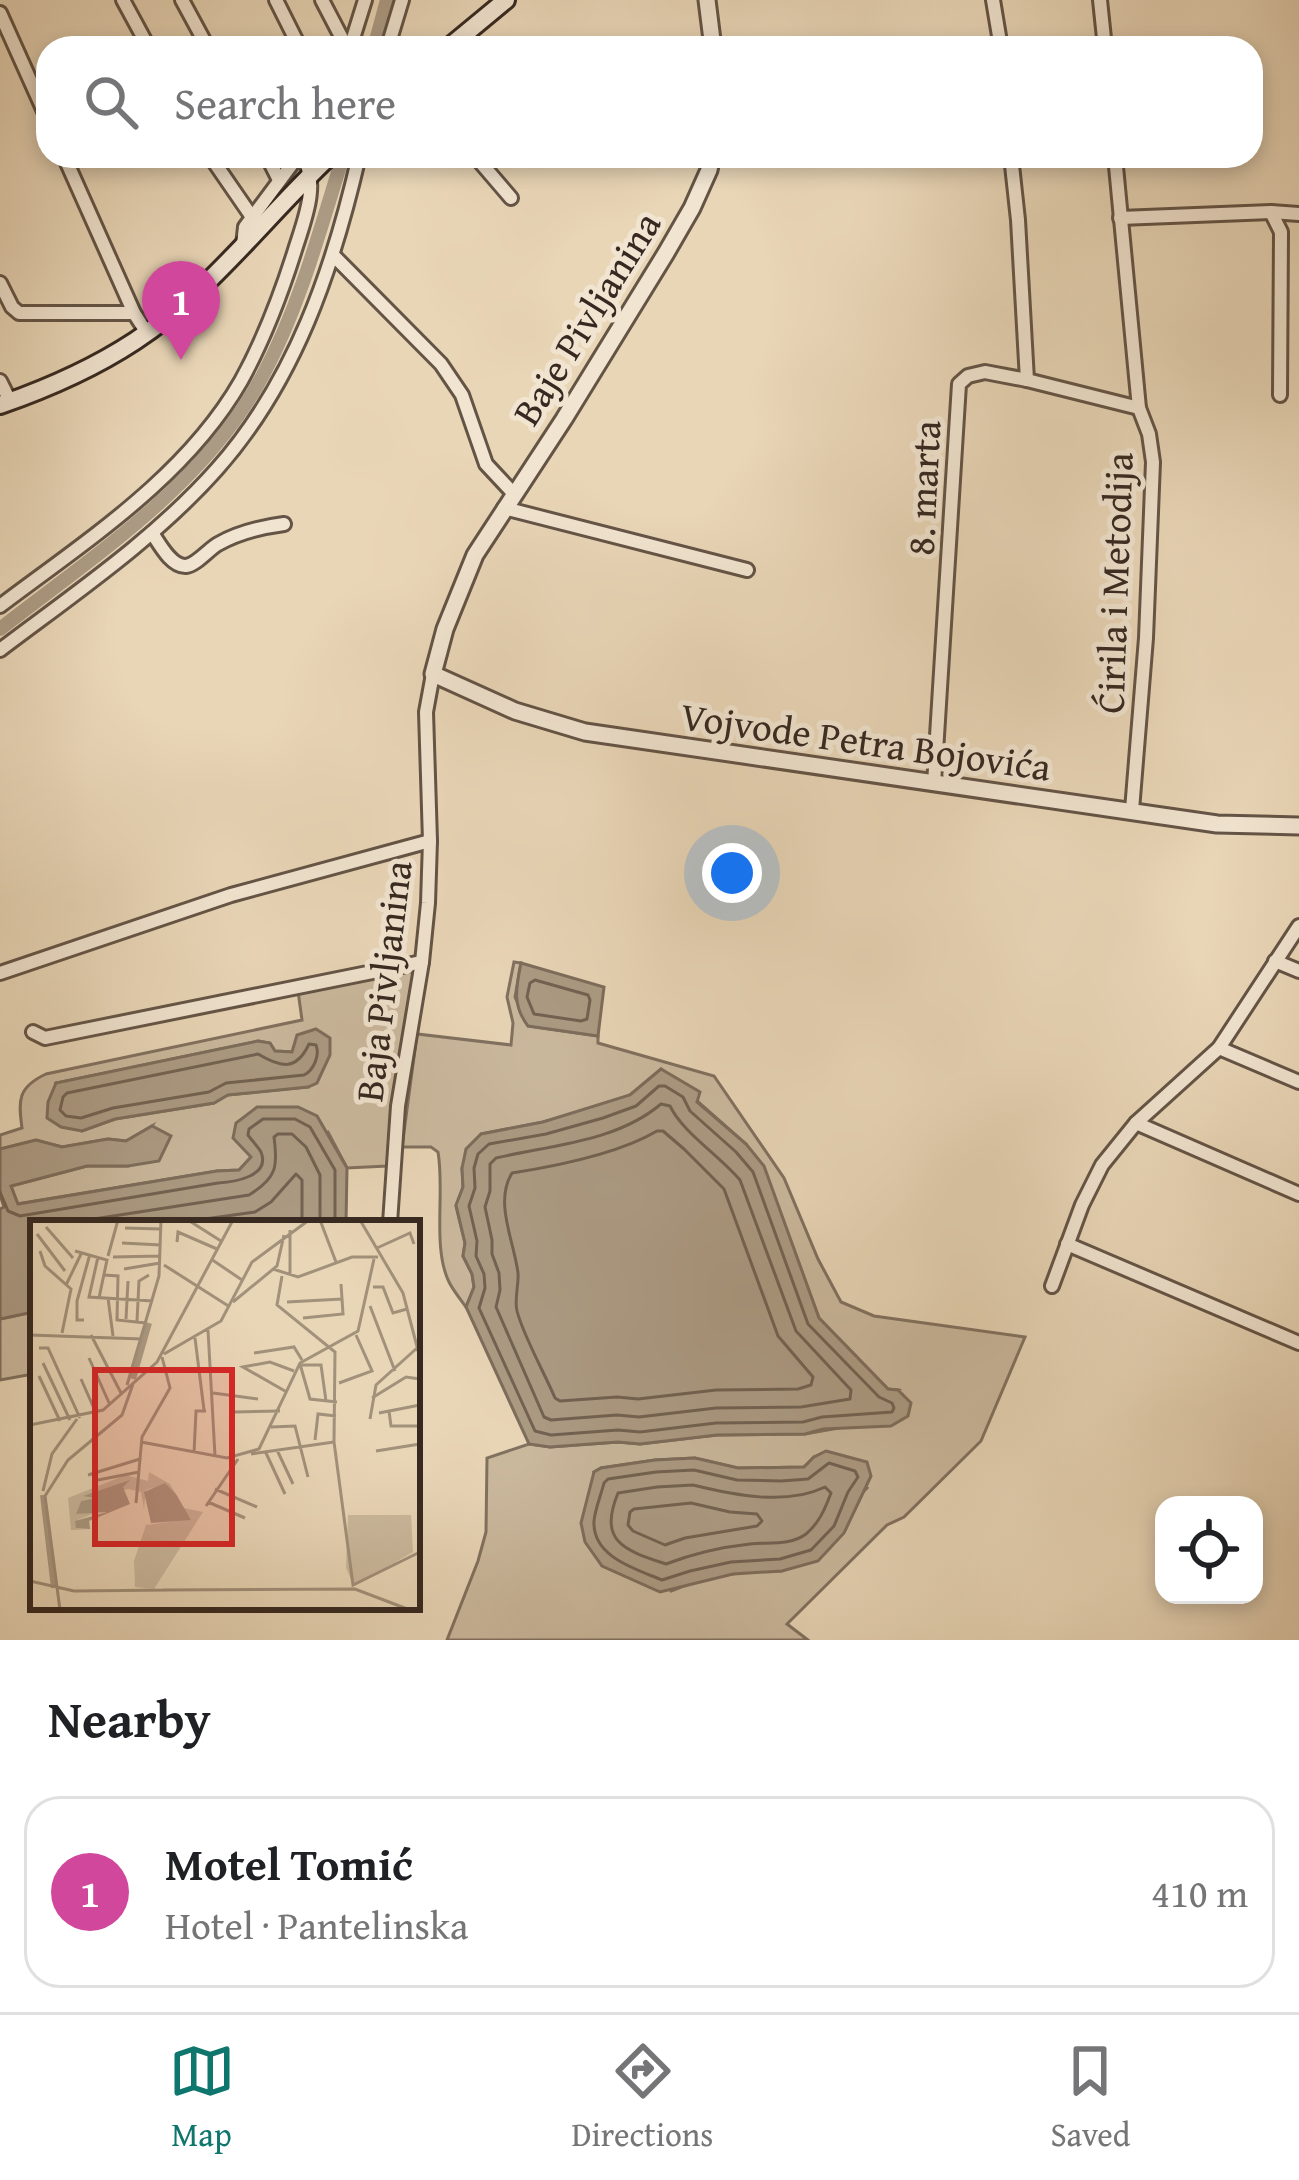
<!DOCTYPE html>
<html lang="en">
<head>
<meta charset="utf-8">
<style>
	body { margin:0; font-family:"Gentium Book Plus",serif; background:#f6f6f6; color:#202124 }
	.controls { position:absolute; right:36px; bottom:36px; display:grid; overflow:hidden; border-radius:24px; box-shadow:0 6px 18px #0003 }
	.controls button { width:108px; height:108px; display:grid; place-items:center; padding:0; border:0; border-bottom:3px solid #e0e0e0; background:#fff; color:#202124; font:60px sans-serif }
	.you { position:absolute; left:732px; top:873px; width:42px; height:42px; margin:-30px; border:9px solid #fff; border-radius:50%; background:#1a73e8; box-shadow:0 0 0 18px #1a73e833 }
	.badge { display:grid; place-items:center; width:78px; height:78px; border-radius:50%; background:#0f766e; color:#fff; font-size:39px; font-weight:700 }
	.pin { position:absolute; translate:-50% -99px; filter:drop-shadow(0 3px 6px #0008) }
	.pin::after { content:''; position:absolute; top:63px; width:42px; height:36px; background:inherit; clip-path:polygon(0 0,100% 0,50% 100%) }
	.list { margin:0; padding:0; list-style:none }
	h2 { display:flex; justify-content:space-between; align-items:center; height:156px; margin:0; padding:0 48px; font-size:51px }
	h2 small { font-size:39px; font-weight:400; color:#757577 }
	.list li { display:grid; grid-template-columns:78px 1fr auto; gap:36px; align-items:center; box-sizing:border-box; height:192px; margin:0 24px 24px; padding:0 24px; border:3px solid #e0e0e0; border-radius:36px }
	.list b { display:block; font-size:45px; white-space:nowrap }
	.list p { margin:0; font-size:39px; white-space:nowrap; color:#757577 }
	.list em { font-size:39px; font-style:normal; color:#757577 }
	.icon { flex:none; width:66px; height:66px; fill:none; stroke:currentColor; stroke-width:2; stroke-linecap:round; stroke-linejoin:round }
	.map { position:relative; flex:none; width:1299px; height:1640px; overflow:hidden }
	.search { position:absolute; background:#fff; box-shadow:0 6px 18px #0003; left:36px; right:36px; top:36px; height:132px; display:flex; align-items:center; gap:30px; box-sizing:border-box; padding:0 42px; border-radius:36px; color:#757577; font-size:45px }
	.sheet { height:372px; background:#fff }
	nav { display:flex; justify-content:space-around; align-items:center; box-sizing:border-box; height:168px; border-top:3px solid #e0e0e0; background:#fff; font-size:33px; color:#757577 }
	nav a { display:grid; justify-items:center; gap:6px }
	nav .on { color:#0f766e }
	.map>svg:first-child { display:block }
	.green { fill:#cbb99e; stroke:#817160; stroke-width:3; fill-rule:evenodd }
	.water { fill:#ac9b84; stroke:#7d6d5c; stroke-width:3 }
	.lines { fill:none; stroke-linecap:round; stroke-linejoin:round }
	.shore { stroke:#726252; stroke-width:3 }
	.canal { stroke:#ac9b84; stroke-width:14 }
	.minor-casing { stroke:#645446; stroke-width:18 }
	.tertiary-casing { stroke:#645446; stroke-width:21 }
	.secondary-casing { stroke:#372921; stroke-width:22 }
	.minor { stroke:#f1e4d0; stroke-width:12 }
	.tertiary { stroke:#f1e4d0; stroke-width:15 }
	.secondary { stroke:#f1e4d0; stroke-width:16 }
	.labels { text-anchor:middle; stroke-width:10; stroke-linejoin:round; paint-order:stroke }
	.street-label { font-size:39px; fill:#372921; stroke:#f1e4d0 }
	.inset-river { fill:none; stroke:#ac9b84; stroke-width:6 }
	.inset-road { fill:none; stroke:#a2917b; stroke-width:3 }
	.view { fill:#d62828; fill-opacity:0.15; stroke:#d62828; stroke-width:6 }
	.inset-edge { fill:none; stroke:#372921; stroke-width:6 }
</style>
</head>
<body>
<div class="map">
<svg width="1299" height="1640" viewBox="0 0 1299 1640">
	<rect width="100%" height="100%" fill="#e9d6b7"/>
	<filter id="stains"><feTurbulence type="fractalNoise" baseFrequency=".00167" numOctaves="4"/><feColorMatrix values="0 0 0 0 .2 0 0 0 0 .09 0 0 0 0 .02 0 0 0 .5 -.17"/></filter>
	<radialGradient id="worn" r=".72"><stop offset=".6" stop-color="#630" stop-opacity="0"/><stop offset="1" stop-color="#630" stop-opacity=".3"/></radialGradient>
	<g class="green">
		<path d="M514 962 521 963 515 997 528 1026 598 1036V1043L714 1076 784 1178 818 1259 841 1302 874 1316 1025 1337 981 1441 904 1517 887 1525 787 1624 808 1640H447L478 1561 486 1532 487 1458 529 1444 550 1447 618 1442 640 1444 717 1435 805 1434 844 1427 898 1390 888 1389 819 1318 763 1166 746 1144 661 1069 630 1095 598 1107 543 1122 481 1134 462 1168 463 1187 456 1206 465 1243 463 1256 472 1274 474 1287 466 1307C460 1299 453 1290 449 1282 432 1247 445 1191 438 1152L431 1147H402L417 1034 511 1045 513 1023 507 997ZM814 1457 867 1488 782 1571C744 1570 706 1577 671 1591L594 1472 601 1468 655 1460 695 1458 738 1468 804 1467Z"/>
		<path d="M414 968 417 972 395 1084 387 1166 347 1168 328 1132 251 1157 239 1170 217 1171 17 1204 11 1186 87 1166H128L152 1126 126 1141 108 1139 62 1147 36 1140 0 1149V1135L22 1128C18 1100 18 1087 46 1074L302 1020 298 991ZM258 1041 270 1043 275 1051 293 1052 308 1087 227 1095 214 1103 115 1119 82 1131 56 1083Z"/>
		<path d="M33 1312V1374L0 1380V1319Z"/>
	</g>
	<g class="water">
		<path d="M521 963 604 987 598 1036 528 1026C512 1005 516 988 521 963Z"/>
		<path d="M316 1029 330 1038V1055L317 1083 308 1087 228 1095 214 1103 115 1119 82 1131 61 1127 47 1118 48 1102 56 1083 258 1041 270 1043 275 1051 292 1052 297 1035Z"/>
		<path d="M661 1069 700 1092 697 1102 746 1144 764 1166 819 1318 888 1389 898 1390 911 1403 908 1416 891 1426 823 1429 805 1434 717 1435 640 1444 618 1442 550 1447 529 1444 466 1307 474 1287 472 1274 463 1256 465 1243 456 1205 463 1187 462 1168 466 1149 481 1134 543 1122 630 1095Z"/>
		<path d="M257 1107H298L317 1116 347 1168 346 1223H33V1312L0 1319V1209L4 1207 0 1195V1149L36 1140 62 1147 108 1139 126 1141 152 1126 171 1136 159 1161 128 1166H87L11 1186 18 1204 217 1171 239 1170 251 1157 233 1138 236 1123Z"/>
		<path d="M826 1451 867 1462 871 1476 844 1533 818 1561 782 1571 733 1574 660 1592 602 1566 585 1542 581 1523 594 1472 601 1468 655 1460 695 1458 738 1468 804 1467 814 1457Z"/>
	</g>
	<g class="lines">
		<g class="shore">
			<path d="M535 980 588 995 590 1000 587 1019 581 1021 534 1014 527 997 530 983Z"/>
			<path d="M309 1044 316 1045C320 1055 314 1070 304 1075L226 1083 209 1092 113 1108 81 1118 66 1116 60 1110 63 1097 67 1093 258 1054C280 1067 296 1072 309 1044Z"/>
			<path d="M659 1086H665L683 1097 690 1111 736 1152 753 1172 808 1324 879 1397 892 1403 894 1408 892 1412 822 1417 803 1422 716 1423 640 1432 618 1430 551 1435 535 1431 479 1308 485 1288 484 1274 476 1256 477 1241 469 1206 475 1188 474 1168 478 1154 489 1144 546 1134 603 1118 636 1106Z"/>
			<path d="M661 1104 670 1106C683 1133 719 1155 740 1180L796 1331 851 1390 850 1399 801 1407 716 1408 639 1417 617 1415 551 1420 544 1417 496 1307 500 1290 499 1273 492 1254V1240L485 1207 490 1191V1164L496 1158C552 1145 616 1142 661 1104Z"/>
			<path d="M657 1131H663L684 1149 724 1189 778 1336 813 1377 811 1385 798 1389 716 1390 638 1399 617 1397 560 1401 555 1398C545 1374 523 1335 517 1311 514 1299 519 1285 518 1273 514 1241 494 1202 512 1173 557 1166 618 1154 657 1131Z"/>
			<path d="M0 1192 8 1211 20 1216 218 1183C233 1182 271 1177 261 1152 260 1149 249 1137 248 1135L249 1129 263 1119H295L310 1127 335 1170V1223"/>
			<path d="M68 1223 249 1195C277 1178 278 1166 274 1137L278 1134H292L306 1147 320 1175V1223"/>
			<path d="M176 1223 255 1212 271 1202 296 1174 302 1180V1223"/>
			<path d="M829 1463 855 1471 858 1477 848 1492 834 1526 811 1550 780 1559 731 1562 690 1571 662 1580C636 1569 592 1557 594 1521 595 1509 601 1495 604 1483L608 1479 656 1472 694 1470 737 1480 781 1481 808 1479Z"/>
			<path d="M693 1485C734 1495 786 1506 825 1487L831 1493C825 1509 819 1523 806 1534 790 1546 769 1542 750 1544 722 1547 692 1554 666 1564 624 1550 598 1542 618 1493L657 1487Z"/>
			<path d="M691 1503 730 1512 757 1514 762 1521 757 1526 685 1538 665 1545 633 1531 628 1525 630 1512 634 1509Z"/>
		</g>
		<g class="canal">
			<path d="M374 48 387 0"/>
			<path d="M0 629C96 554 206 484 264 373 300 305 320 230 343 156"/>
		</g>
		<defs>
			<g id="minor">
				<path d="M123 0 149 48"/>
				<path d="M182 0 208 48"/>
				<path d="M276 0 300 48"/>
				<path d="M322 0 347 48"/>
				<path d="M993 0 1001 48"/>
				<path d="M1100 0 1105 48"/>
				<path d="M0 13 48 120"/>
				<path d="M389 43 402 0"/>
				<path d="M350 48 365 0"/>
				<path d="M614 48 617 45"/>
				<path d="M64 156 134 313 147 333"/>
				<path d="M210 156 252 217"/>
				<path d="M267 156 279 180"/>
				<path d="M475 156 511 198"/>
				<path d="M1011 156 1018 220 1027 380"/>
				<path d="M1115 156 1139 408 1149 434 1153 462 1146 638 1132 810"/>
				<path d="M1271 212 1281 232 1280 395"/>
				<path d="M1120 218 1271 212 1299 214"/>
				<path d="M243 245 245 227 298 156"/>
				<path d="M333 255 441 364 462 395 486 464 514 494"/>
				<path d="M0 283 12 307 19 313H134"/>
				<path d="M0 381 10 401"/>
				<path d="M504 508 747 570"/>
				<path d="M152 533C159 543 171 567 186 566 196 565 209 549 218 544 239 532 261 527 284 524"/>
				<path d="M0 606C86 541 186 477 241 381 263 341 280 297 294 253 303 223 320 186 303 156"/>
				<path d="M0 650C74 594 155 539 217 469 295 381 333 269 359 156"/>
				<path d="M934 784 959 384 968 376 985 372 1027 380 1139 408"/>
				<path d="M1275 961 1299 971"/>
				<path d="M0 973 231 895 430 841"/>
				<path d="M33 1032 45 1038 422 962"/>
				<path d="M1219 1048 1299 1082"/>
				<path d="M1136 1123 1299 1194"/>
				<path d="M390 1223 398 1106 422 962 428 903 430 841 426 712 433 674"/>
				<path d="M1067 1244 1299 1343"/>
				<path d="M1052 1286 1082 1205 1102 1165 1136 1123 1219 1048 1299 926"/>
			</g>
			<g id="tertiary">
				<path d="M707 0 713 48"/>
				<path d="M712 156 709 170 692 208 666 253 564 419 475 555 445 629 433 674 515 711 585 732 1217 824 1299 826"/>
			</g>
			<g id="secondary">
				<path d="M448 48 506 0"/>
				<path d="M0 405C46 389 94 368 135 341 210 292 265 217 330 156"/>
			</g>
		</defs>
		<use href="#minor" class="minor-casing"/>
		<use href="#tertiary" class="tertiary-casing"/>
		<use href="#secondary" class="secondary-casing"/>
		<use href="#minor" class="minor"/>
		<use href="#tertiary" class="tertiary"/>
		<use href="#secondary" class="secondary"/>
	</g>
	<g class="labels">
		<g class="street-label">
			<text transform="translate(586 318) rotate(-58)" y="14">Baje Pivljanina</text>
			<text transform="translate(923 488) rotate(-87)" y="14">8. marta</text>
			<text transform="translate(1114 583) rotate(-88)" y="14">Ćirila i Metodija</text>
			<text transform="translate(866 741) rotate(8)" y="14">Vojvode Petra Bojovića</text>
			<text transform="translate(383 981) rotate(-83)" y="14">Baja Pivljanina</text>
		</g>
	</g>
	<g transform="translate(30 1220)">
		<rect width="390" height="390" fill="#e9d6b7"/>
		<path d="M119 252 140 264 154 288 173 292 124 369 105 367 104 341 116 305 161 299 151 290 146 274 135 264 116 270 114 289 111 272 98 269 51 281 46 294 78 288 47 300 46 308 60 309 41 310 38 278 96 255 118 261ZM318 295H381L383 332 324 366 316 348Z" fill="#cbb99e"/>
		<path d="M100 260 93 267 100 284 59 301 60 309 46 308 45 301 77 292 46 294 51 281 65 278 53 276ZM135 263 146 274 161 300 121 303 114 272Z" fill="#ac9b84"/>
		<path class="inset-river" d="M103 159 119 103M13 275 24 368"/>
		<path class="inset-road" d="M158 0 191 21M290 0 306 42M330 0 373 73 390 138M16 7 43 38M95 8 131 9M7 14 35 51M147 22 148 12 187 29M92 23 131 25M347 28 380 13 384 24M10 31 15 46 41 69 32 113M45 31 77 40 69 78M78 36 88 0M68 37 59 77 123 81M83 37 130 36M181 39 212 60M134 45 200 87M94 49 130 43M243 49 268 57 322 37H348M74 55 88 56 87 100 116 103M260 55V10M252 56 247 85 305 132 304 222 323 365 390 332M36 65 52 32M343 67H353L363 93 377 89M78 78 83 116M203 82 247 46 254 15M257 82 312 79M340 86 365 151M273 98 313 94 311 64M96 99 98 61M54 100H47V81L60 34M107 101 109 61 119 55M178 110 185 236M0 115 112 119M61 115 91 173M165 118 174 190M9 128H18L50 198M224 133 264 127 272 140M134 134 191 101 222 42 279 0M59 138 80 185M13 143 40 200M270 144 280 179 307 182M272 145H291L296 181M9 156 30 201M51 159 66 193M309 163 342 151 326 115M97 165 129 56 131 0M255 171 213 147 240 142 264 151M183 173 228 179M342 178 376 157 390 159M359 191 361 206H390M204 192 250 191M349 193 390 185M340 199 346 165 387 128M0 205 73 190 127 142 203 0M241 207 265 206 278 257M285 220 288 194 306 196M111 222 197 238 229 229 270 143 328 111 344 39M247 230 263 264M346 231 390 224M164 233 166 191H176M236 233 255 274M221 234 304 222M58 255 110 239M68 260 109 252M185 269 227 287M13 271 22 234 47 199M178 282 215 298M106 283 112 217 140 168 132 137M176 286 208 239M0 361 44 371 140 370M133 370 325 369 380 390M30 390 15 276 38 240 92 195 103 164"/>
		<path class="view" d="M65 150H202V324H65Z"/>
		<rect width="390" height="390" class="inset-edge"/>
	</g>
	<rect width="100%" height="100%" filter="url(#stains)"/>
	<rect width="100%" height="100%" fill="url(#worn)"/>
</svg>
<div class="controls">
<button><svg class="icon" aria-label="locate" viewBox="0 0 24 24"><circle cx="12" cy="12" r="6"/><path d="M12 2v4M12 18v4M2 12h4M18 12h4"/></svg></button>
</div>
<div class="you"></div>
<div class="pin badge" style="left:181px;top:360px;background:#d1479c">1</div>
<div class="search"><svg class="icon" aria-label="search" viewBox="0 0 24 24"><circle cx="10" cy="10" r="6"/><path d="M15 15l6 6"/></svg>Search here</div>
</div>
<section class="sheet">
<h2>Nearby<small></small></h2>
<ul class="list">
<li><span class="badge" style="background:#d1479c">1</span><div><b>Motel Tomić</b><p>Hotel · Pantelinska</p></div><em>410 m</em></li>
</ul>
</section>
<nav>
<a class="on"><svg class="icon" aria-label="map" viewBox="0 0 24 24"><path d="M3 6l6-2 6 2 6-2v14l-6 2-6-2-6 2zM9 4v14M15 6v14"/></svg>Map</a>
<a><svg class="icon" aria-label="directions" viewBox="0 0 24 24"><path d="M12 3l9 9-9 9-9-9zM9 14v-3h6M13 9l2 2-2 2"/></svg>Directions</a>
<a><svg class="icon" aria-label="saved" viewBox="0 0 24 24"><path d="M7 4h10v16l-5-4-5 4z"/></svg>Saved</a>
</nav>
</body>
</html>
